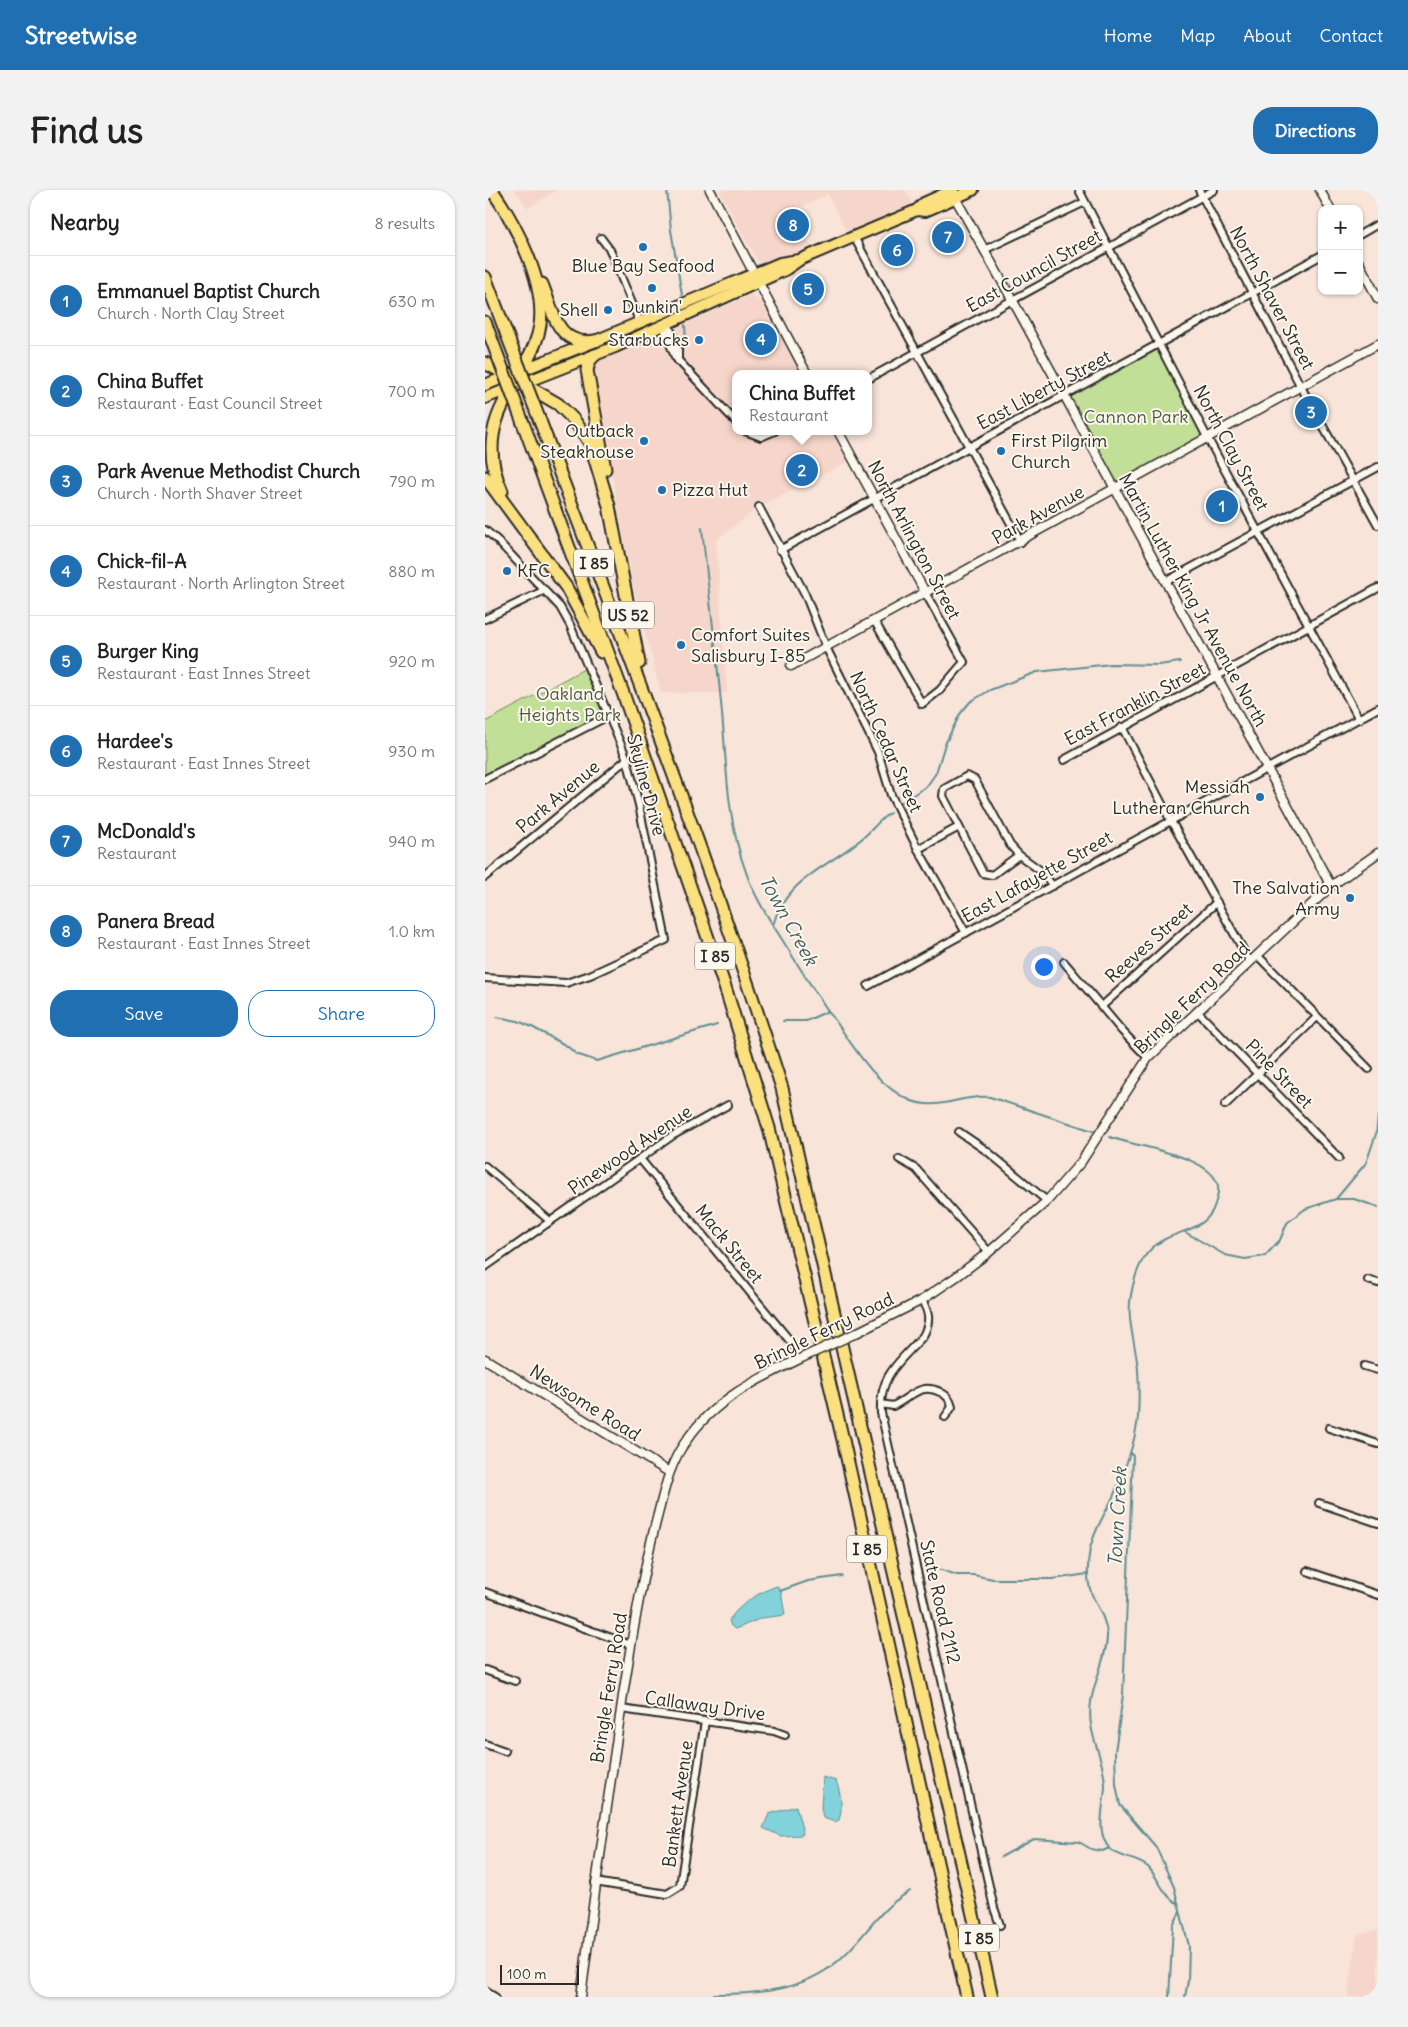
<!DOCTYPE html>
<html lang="en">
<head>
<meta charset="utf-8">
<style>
	body { margin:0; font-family:Delius,sans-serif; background:#f2f2f2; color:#222 }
	.controls { position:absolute; right:15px; top:15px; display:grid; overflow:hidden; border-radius:10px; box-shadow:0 1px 4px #0004 }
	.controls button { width:45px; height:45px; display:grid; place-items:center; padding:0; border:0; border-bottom:1px solid #e0e0e0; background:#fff; color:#222; font:25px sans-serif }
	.scale { position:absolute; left:15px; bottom:12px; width:79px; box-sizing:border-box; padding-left:5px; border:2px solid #2b2b2b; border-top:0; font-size:14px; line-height:18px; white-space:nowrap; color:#2b2b2b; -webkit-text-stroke:4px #fbf7ec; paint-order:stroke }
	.you { position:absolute; left:558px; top:776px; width:18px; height:18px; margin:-12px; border:4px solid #fff; border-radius:50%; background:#1a73e8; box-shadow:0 0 0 8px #1a73e833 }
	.badge { display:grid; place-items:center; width:32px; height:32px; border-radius:50%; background:#1f6fb2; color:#fff; font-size:16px; font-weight:700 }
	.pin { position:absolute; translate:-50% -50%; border:2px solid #fff; box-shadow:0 1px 5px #0006 }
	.popup { position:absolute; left:247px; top:180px; width:140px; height:65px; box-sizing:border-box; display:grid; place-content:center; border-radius:10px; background:#fff; filter:drop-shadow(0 1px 4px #0005); font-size:16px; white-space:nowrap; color:#767676 }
	.popup b { font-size:19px; color:#222 }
	.popup::after { content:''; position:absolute; left:50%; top:100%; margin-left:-10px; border:10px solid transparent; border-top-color:#fff }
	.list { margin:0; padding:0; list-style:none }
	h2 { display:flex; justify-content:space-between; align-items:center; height:65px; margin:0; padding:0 20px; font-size:21px }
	h2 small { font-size:16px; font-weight:400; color:#767676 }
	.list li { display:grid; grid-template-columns:32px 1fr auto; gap:15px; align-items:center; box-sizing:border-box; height:90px; padding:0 20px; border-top:1px solid #e0e0e0 }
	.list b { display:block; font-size:19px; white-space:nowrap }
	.list p { margin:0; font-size:16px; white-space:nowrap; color:#767676 }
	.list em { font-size:16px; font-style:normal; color:#767676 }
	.actions { display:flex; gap:10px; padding:15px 20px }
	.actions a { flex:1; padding:11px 0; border:1px solid #1f6fb2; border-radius:20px; text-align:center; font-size:18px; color:#1f6fb2 }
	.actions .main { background:#1f6fb2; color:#fff }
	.map { position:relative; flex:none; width:893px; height:1807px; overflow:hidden; border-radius:20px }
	header { display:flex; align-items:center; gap:30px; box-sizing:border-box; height:70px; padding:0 25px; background:#1f6fb2; color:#fff }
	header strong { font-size:24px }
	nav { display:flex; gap:28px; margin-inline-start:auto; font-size:18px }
	.intro { display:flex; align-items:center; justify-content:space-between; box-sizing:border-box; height:120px; padding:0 30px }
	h1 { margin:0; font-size:35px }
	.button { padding:12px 22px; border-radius:20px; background:#1f6fb2; color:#fff; font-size:18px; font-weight:700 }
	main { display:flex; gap:30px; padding:0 30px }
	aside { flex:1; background:#fff; border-radius:20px; box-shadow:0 1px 4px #0004 }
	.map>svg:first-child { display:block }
	.built { fill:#f6d6ca }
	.green { fill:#c1df97; stroke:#768561 }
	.water { fill:#81d2da; stroke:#5f8f94 }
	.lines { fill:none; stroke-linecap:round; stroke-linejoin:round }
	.stream { stroke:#5f8f94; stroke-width:2 }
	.minor-casing { stroke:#2b2b2b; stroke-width:10 }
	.tertiary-casing { stroke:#2b2b2b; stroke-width:11 }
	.primary-casing { stroke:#2b2b2b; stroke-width:14 }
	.motorway-casing { stroke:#2b2b2b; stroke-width:15 }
	.minor { stroke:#fbf7ec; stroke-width:6 }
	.tertiary { stroke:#fbf7ec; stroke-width:8 }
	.primary { stroke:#fbe080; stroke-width:10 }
	.motorway { stroke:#fbe080; stroke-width:11 }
	.tertiary-bridge-casing { stroke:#2b2b2b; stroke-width:11; stroke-linecap:butt }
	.motorway-bridge-casing { stroke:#2b2b2b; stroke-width:15; stroke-linecap:butt }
	.tertiary-bridge { stroke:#fbf7ec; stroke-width:8 }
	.motorway-bridge { stroke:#fbe080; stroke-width:11 }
	.poi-dot { fill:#1f6fb2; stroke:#fbf7ec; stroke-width:2 }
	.labels { text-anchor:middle; stroke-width:4; stroke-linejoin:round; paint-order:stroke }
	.shield { fill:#fbf7ec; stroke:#696865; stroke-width:1 }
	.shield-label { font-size:16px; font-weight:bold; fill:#2b2b2b }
	.poi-label { font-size:18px; fill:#2b2b2b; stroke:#fbf7ec; text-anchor:end }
	.street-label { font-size:18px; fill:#2b2b2b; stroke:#fbf7ec }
	.park-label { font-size:18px; fill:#505846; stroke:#fbf7ec }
	.water-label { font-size:19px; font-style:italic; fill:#455d60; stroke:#fbf7ec }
</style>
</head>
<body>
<header>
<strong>Streetwise</strong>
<nav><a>Home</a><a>Map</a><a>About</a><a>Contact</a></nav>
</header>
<div class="intro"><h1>Find us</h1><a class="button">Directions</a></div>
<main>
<aside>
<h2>Nearby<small>8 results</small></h2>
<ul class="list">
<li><span class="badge">1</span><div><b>Emmanuel Baptist Church</b><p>Church · North Clay Street</p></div><em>630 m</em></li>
<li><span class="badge">2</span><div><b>China Buffet</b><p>Restaurant · East Council Street</p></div><em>700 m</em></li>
<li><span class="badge">3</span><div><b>Park Avenue Methodist Church</b><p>Church · North Shaver Street</p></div><em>790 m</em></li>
<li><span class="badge">4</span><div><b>Chick-fil-A</b><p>Restaurant · North Arlington Street</p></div><em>880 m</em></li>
<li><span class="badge">5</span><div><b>Burger King</b><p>Restaurant · East Innes Street</p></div><em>920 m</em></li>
<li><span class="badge">6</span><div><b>Hardee's</b><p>Restaurant · East Innes Street</p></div><em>930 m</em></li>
<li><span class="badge">7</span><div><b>McDonald's</b><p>Restaurant</p></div><em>940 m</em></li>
<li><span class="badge">8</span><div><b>Panera Bread</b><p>Restaurant · East Innes Street</p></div><em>1.0 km</em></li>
</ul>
<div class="actions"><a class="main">Save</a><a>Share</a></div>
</aside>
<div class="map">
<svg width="893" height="1807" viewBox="0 0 893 1807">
	<rect width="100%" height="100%" fill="#f8e4d8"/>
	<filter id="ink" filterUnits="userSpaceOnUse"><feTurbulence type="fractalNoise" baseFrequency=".02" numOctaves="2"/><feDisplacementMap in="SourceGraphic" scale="10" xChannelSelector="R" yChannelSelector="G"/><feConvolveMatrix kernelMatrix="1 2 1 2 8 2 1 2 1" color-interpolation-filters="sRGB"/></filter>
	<g filter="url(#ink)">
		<g class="built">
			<path d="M30 0H72L43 18Z"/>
			<path d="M234 0H420L432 20 369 47 359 37 343 4 307 21 326 56 278 76 273 72Z"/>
			<path d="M265 105 280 113 320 184H251V241H353L368 269 274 317 231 350 242 503H176L149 400 107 181 113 170 138 162Z"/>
			<path d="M893 1740V1807H863L872 1745Z"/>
		</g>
		<g class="green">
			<path d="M674 154 722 247 630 299 580 207Z"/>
			<path d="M101 478 121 524 0 586V532Z"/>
		</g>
		<g class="water">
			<path d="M292 1396 296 1402 300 1425 277 1428 250 1439 246 1436 244 1430C255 1414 274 1402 292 1396Z"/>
			<path d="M338 1587 351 1591C356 1603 358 1618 354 1630L350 1632 338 1628 336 1618Z"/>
			<path d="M311 1616 318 1643 317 1645 296 1646 278 1638 284 1624Z"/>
		</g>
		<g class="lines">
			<g class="stream">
				<path d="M182 0 186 40 197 105"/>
				<path d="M200 135 201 154"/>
				<path d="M217 338C224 408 234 479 239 548 242 593 245 639 261 682 269 706 284 729 298 751 315 778 331 805 350 830 370 859 393 898 427 911 454 921 478 904 505 907L608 941"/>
				<path d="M417 612 442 596 451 583 460 554 475 524 485 512 505 500 552 482 626 474 674 475 695 472"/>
				<path d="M288 735C301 688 346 676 380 646 389 638 395 629 405 623"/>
				<path d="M12 827 33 831 47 837 82 856 91 864 112 871 232 835"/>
				<path d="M298 831H321L343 821"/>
				<path d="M625 947C650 957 727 965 733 996 734 1003 732 1008 730 1014 722 1044 686 1039 667 1058 654 1070 649 1088 646 1105 641 1130 651 1154 653 1180 654 1195 654 1211 653 1227 650 1255 639 1281 628 1307 620 1324 609 1340 605 1359 602 1375 601 1394 609 1409 615 1421 621 1431 622 1444 623 1463 609 1491 606 1512 601 1545 619 1564 620 1595 620 1614 609 1642 625 1659 635 1668 652 1668 663 1677 674 1688 678 1707 693 1713"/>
				<path d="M851 1009 881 973 891 944 893 927"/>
				<path d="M700 1042 740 1065 760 1069 780 1066 795 1050 802 1033 820 1019 851 1009H869L893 1017"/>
				<path d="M646 1264 648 1266 638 1505 630 1562 631 1594 635 1615 671 1657 689 1697 704 1756 703 1791 700 1807"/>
				<path d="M441 1375 472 1385H488L508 1389H568L603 1384"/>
				<path d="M295 1401 323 1391 357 1386"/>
				<path d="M516 1667 549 1649 594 1652 606 1659 617 1661 625 1658"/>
				<path d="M229 1804C273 1804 318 1801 353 1771 372 1755 385 1734 403 1717 409 1711 418 1706 425 1701"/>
				<path d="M684 1807 688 1736 695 1722"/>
			</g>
			<defs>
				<g id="minor">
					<path d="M594 0 722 247 874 529"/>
					<path d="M714 0 816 197 893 335"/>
					<path d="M874 45 893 34"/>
					<path d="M369 47 536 352"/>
					<path d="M116 48 125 60 155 133"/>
					<path d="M499 60 600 12"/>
					<path d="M183 133 193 160V171"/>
					<path d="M178 136 190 167 251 232"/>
					<path d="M383 189 729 0"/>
					<path d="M260 241 276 247 290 241"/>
					<path d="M274 317 320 404 341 457 393 562 406 605 433 659 481 743"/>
					<path d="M0 340 11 349 75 417 85 435 142 569 154 615 181 750 105 785 81 793 0 788"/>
					<path d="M295 360 837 65"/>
					<path d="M680 392 893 277"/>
					<path d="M0 429 60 400"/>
					<path d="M390 432 437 514 455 500 479 472 441 404"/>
					<path d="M637 537 686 631 765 772"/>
					<path d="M579 570 893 398"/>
					<path d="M0 589 125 525"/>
					<path d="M433 659 474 637"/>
					<path d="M534 665 507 685 498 683 458 606 459 599 482 586 490 590 525 655 534 665 556 681 568 696"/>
					<path d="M0 687 142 569"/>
					<path d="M772 765 884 879"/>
					<path d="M579 772 637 841 663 868"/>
					<path d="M383 796 893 518"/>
					<path d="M616 817 732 712"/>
					<path d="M712 821 854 968"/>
					<path d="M740 915 832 827"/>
					<path d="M474 942 502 961 562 1011"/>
					<path d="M414 969 431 979 504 1062"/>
					<path d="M156 970 310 1157"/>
					<path d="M0 976 65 1031"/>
					<path d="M0 1077 187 946 243 915"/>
					<path d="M883 1090 893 1093"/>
					<path d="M437 1110C444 1123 446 1131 438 1146 415 1172 394 1184 396 1223L509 1718 515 1735"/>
					<path d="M879 1176 893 1180"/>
					<path d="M396 1214 408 1216C425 1208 435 1192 455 1202 462 1205 465 1209 467 1217L460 1227"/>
					<path d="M844 1238 893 1254"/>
					<path d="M834 1313 893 1333"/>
					<path d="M822 1381 893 1405"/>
					<path d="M0 1402 146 1455"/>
					<path d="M0 1480 30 1491"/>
					<path d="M136 1519 289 1541 300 1545"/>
					<path d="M0 1554 20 1561"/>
					<path d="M110 1692 182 1704 195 1696 220 1531"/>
					<path d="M0 1801 10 1807"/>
				</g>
				<g id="tertiary">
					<path d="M225 0 322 184"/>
					<path d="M835 0 845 19"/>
					<path d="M468 4 528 111 846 696"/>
					<path d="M874 73 893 109"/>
					<path d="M353 241 441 404"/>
					<path d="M306 476 893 154"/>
					<path d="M369 1144 437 1110 471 1087 504 1062 562 1011 596 972 663 868 846 696 893 663"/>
					<path d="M0 1169 184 1282"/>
					<path d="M96 1807C109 1704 124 1602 139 1499 148 1442 157 1385 172 1328 179 1302 184 1274 201 1251 231 1207 277 1187 323 1165"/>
				</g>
				<g id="primary">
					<path d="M432 20 440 21 488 0"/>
					<path d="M0 195 108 152 295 73 314 70 432 20 439 13 468 0"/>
					<path d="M0 208 130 157 300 80 313 71"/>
				</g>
				<g id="motorway">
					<path d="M7 0C31 35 61 92 55 135 53 149 47 162 40 174 35 184 29 195 20 201"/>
					<path d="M0 87 22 145"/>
					<path d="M57 94C69 124 73 160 115 150"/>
					<path d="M0 132 6 148"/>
					<path d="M110 165 105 170 102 180 120 279"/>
					<path d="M0 173 25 186"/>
					<path d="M18 188 37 193 73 214 89 230 105 253 124 316 154 473"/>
					<path d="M55 231C139 452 225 673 297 898L507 1807"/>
					<path d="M38 233 138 503 240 797 284 938 358 1250 482 1807"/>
					<path d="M0 287 81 397 116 462"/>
					<path d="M17 301C0 265 5 231 28 198"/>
				</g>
			</defs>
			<use href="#minor" class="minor-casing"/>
			<use href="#tertiary" class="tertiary-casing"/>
			<use href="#primary" class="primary-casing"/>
			<use href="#motorway" class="motorway-casing"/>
			<use href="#minor" class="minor"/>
			<use href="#tertiary" class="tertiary"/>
			<use href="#primary" class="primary"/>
			<use href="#motorway" class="motorway"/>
			<defs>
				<path id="tertiary-bridge" d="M323 1165 369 1144"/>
				<g id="motorway-bridge">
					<path d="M22 145 55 231"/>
					<path d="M6 148 38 233"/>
				</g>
			</defs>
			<use href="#tertiary-bridge" class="tertiary-bridge-casing"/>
			<use href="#motorway-bridge" class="motorway-bridge-casing"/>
			<use href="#tertiary-bridge" class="tertiary-bridge"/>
			<use href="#motorway-bridge" class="motorway-bridge"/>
		</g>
	</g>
	<g class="poi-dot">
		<circle cx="158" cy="57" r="5"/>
		<circle cx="167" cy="98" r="5"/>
		<circle cx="123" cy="120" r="5"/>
		<circle cx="214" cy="150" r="5"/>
		<circle cx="159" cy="251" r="5"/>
		<circle cx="516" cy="261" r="5"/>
		<circle cx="177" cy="300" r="5"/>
		<circle cx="22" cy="381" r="5"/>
		<circle cx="196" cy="455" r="5"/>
		<circle cx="775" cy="607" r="5"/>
		<circle cx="865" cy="708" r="5"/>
	</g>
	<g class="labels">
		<g class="shield">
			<rect x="89" y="359.5" width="40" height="27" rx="4"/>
			<rect x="117" y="411.5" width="52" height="27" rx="4"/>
			<rect x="210" y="752.5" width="40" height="27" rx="4"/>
			<rect x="362" y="1345.5" width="40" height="27" rx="4"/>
			<rect x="474" y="1734.5" width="40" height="27" rx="4"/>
		</g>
		<g class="shield-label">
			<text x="109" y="379">I 85</text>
			<text x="143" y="431">US 52</text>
			<text x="230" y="772">I 85</text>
			<text x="382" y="1365">I 85</text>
			<text x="494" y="1754">I 85</text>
		</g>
		<g class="poi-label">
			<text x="158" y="82" text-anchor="middle">Blue Bay Seafood</text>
			<text x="167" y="123" text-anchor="middle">Dunkin'</text>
			<text x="113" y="126">Shell</text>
			<text x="204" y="156">Starbucks</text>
			<text x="149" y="247">Outback<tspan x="149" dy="21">Steakhouse</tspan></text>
			<text x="526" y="257" text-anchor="start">First Pilgrim<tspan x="526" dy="21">Church</tspan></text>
			<text x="187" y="306" text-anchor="start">Pizza Hut</text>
			<text x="32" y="387" text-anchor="start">KFC</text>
			<text x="206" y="451" text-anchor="start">Comfort Suites<tspan x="206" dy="21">Salisbury I-85</tspan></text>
			<text x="765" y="603">Messiah<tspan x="765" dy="21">Lutheran Church</tspan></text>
			<text x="855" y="704">The Salvation<tspan x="855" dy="21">Army</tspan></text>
		</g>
		<g class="street-label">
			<text transform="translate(549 81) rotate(-29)" y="6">East Council Street</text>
			<text transform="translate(787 108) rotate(62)" y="6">North Shaver Street</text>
			<text transform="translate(559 200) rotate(-28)" y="6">East Liberty Street</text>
			<text transform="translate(746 258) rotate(62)" y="6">North Clay Street</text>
			<text transform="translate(553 325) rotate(-29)" y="6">Park Avenue</text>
			<text transform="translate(429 350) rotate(62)" y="6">North Arlington Street</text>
			<text transform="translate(708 410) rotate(61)" y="6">Martin Luther King Jr Avenue North</text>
			<text transform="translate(650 514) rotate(-28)" y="6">East Franklin Street</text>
			<text transform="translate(401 552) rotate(66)" y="6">North Cedar Street</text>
			<text transform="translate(161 595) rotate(75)" y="6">Skyline Drive</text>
			<text transform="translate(73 607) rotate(-40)" y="6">Park Avenue</text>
			<text transform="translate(552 687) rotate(-29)" y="6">East Lafayette Street</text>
			<text transform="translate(664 753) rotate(-42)" y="6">Reeves Street</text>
			<text transform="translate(707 808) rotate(-44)" y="6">Bringle Ferry Road</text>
			<text transform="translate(794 884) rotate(46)" y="6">Pine Street</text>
			<text transform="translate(145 960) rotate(-34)" y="6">Pinewood Avenue</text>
			<text transform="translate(244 1054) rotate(51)" y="6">Mack Street</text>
			<text transform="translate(339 1141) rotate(-26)" y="6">Bringle Ferry Road</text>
			<text transform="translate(100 1213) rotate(32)" y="6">Newsome Road</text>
			<text transform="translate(455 1412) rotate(77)" y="6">State Road 2112</text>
			<text transform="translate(124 1498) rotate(-81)" y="6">Bringle Ferry Road</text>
			<text transform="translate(220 1516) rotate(8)" y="6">Callaway Drive</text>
			<text transform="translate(193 1614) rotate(-82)" y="6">Bankett Avenue</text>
		</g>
		<g class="park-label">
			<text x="651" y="233">Cannon Park</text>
			<text x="85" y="510">Oakland<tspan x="85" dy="21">Heights Park</tspan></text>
		</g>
		<g class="water-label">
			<text transform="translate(304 730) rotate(61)" y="7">Town Creek</text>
			<text transform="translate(632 1327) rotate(-87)" y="7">Town Creek</text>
		</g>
	</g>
</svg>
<div class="controls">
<button>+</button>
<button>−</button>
</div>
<div class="scale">100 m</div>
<div class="you"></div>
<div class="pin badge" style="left:737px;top:316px">1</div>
<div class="pin badge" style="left:317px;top:280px">2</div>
<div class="popup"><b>China Buffet</b>Restaurant</div>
<div class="pin badge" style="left:826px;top:222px">3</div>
<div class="pin badge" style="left:276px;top:149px">4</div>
<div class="pin badge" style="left:323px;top:99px">5</div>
<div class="pin badge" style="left:412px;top:60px">6</div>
<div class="pin badge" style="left:463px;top:47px">7</div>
<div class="pin badge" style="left:308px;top:35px">8</div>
</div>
</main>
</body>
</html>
